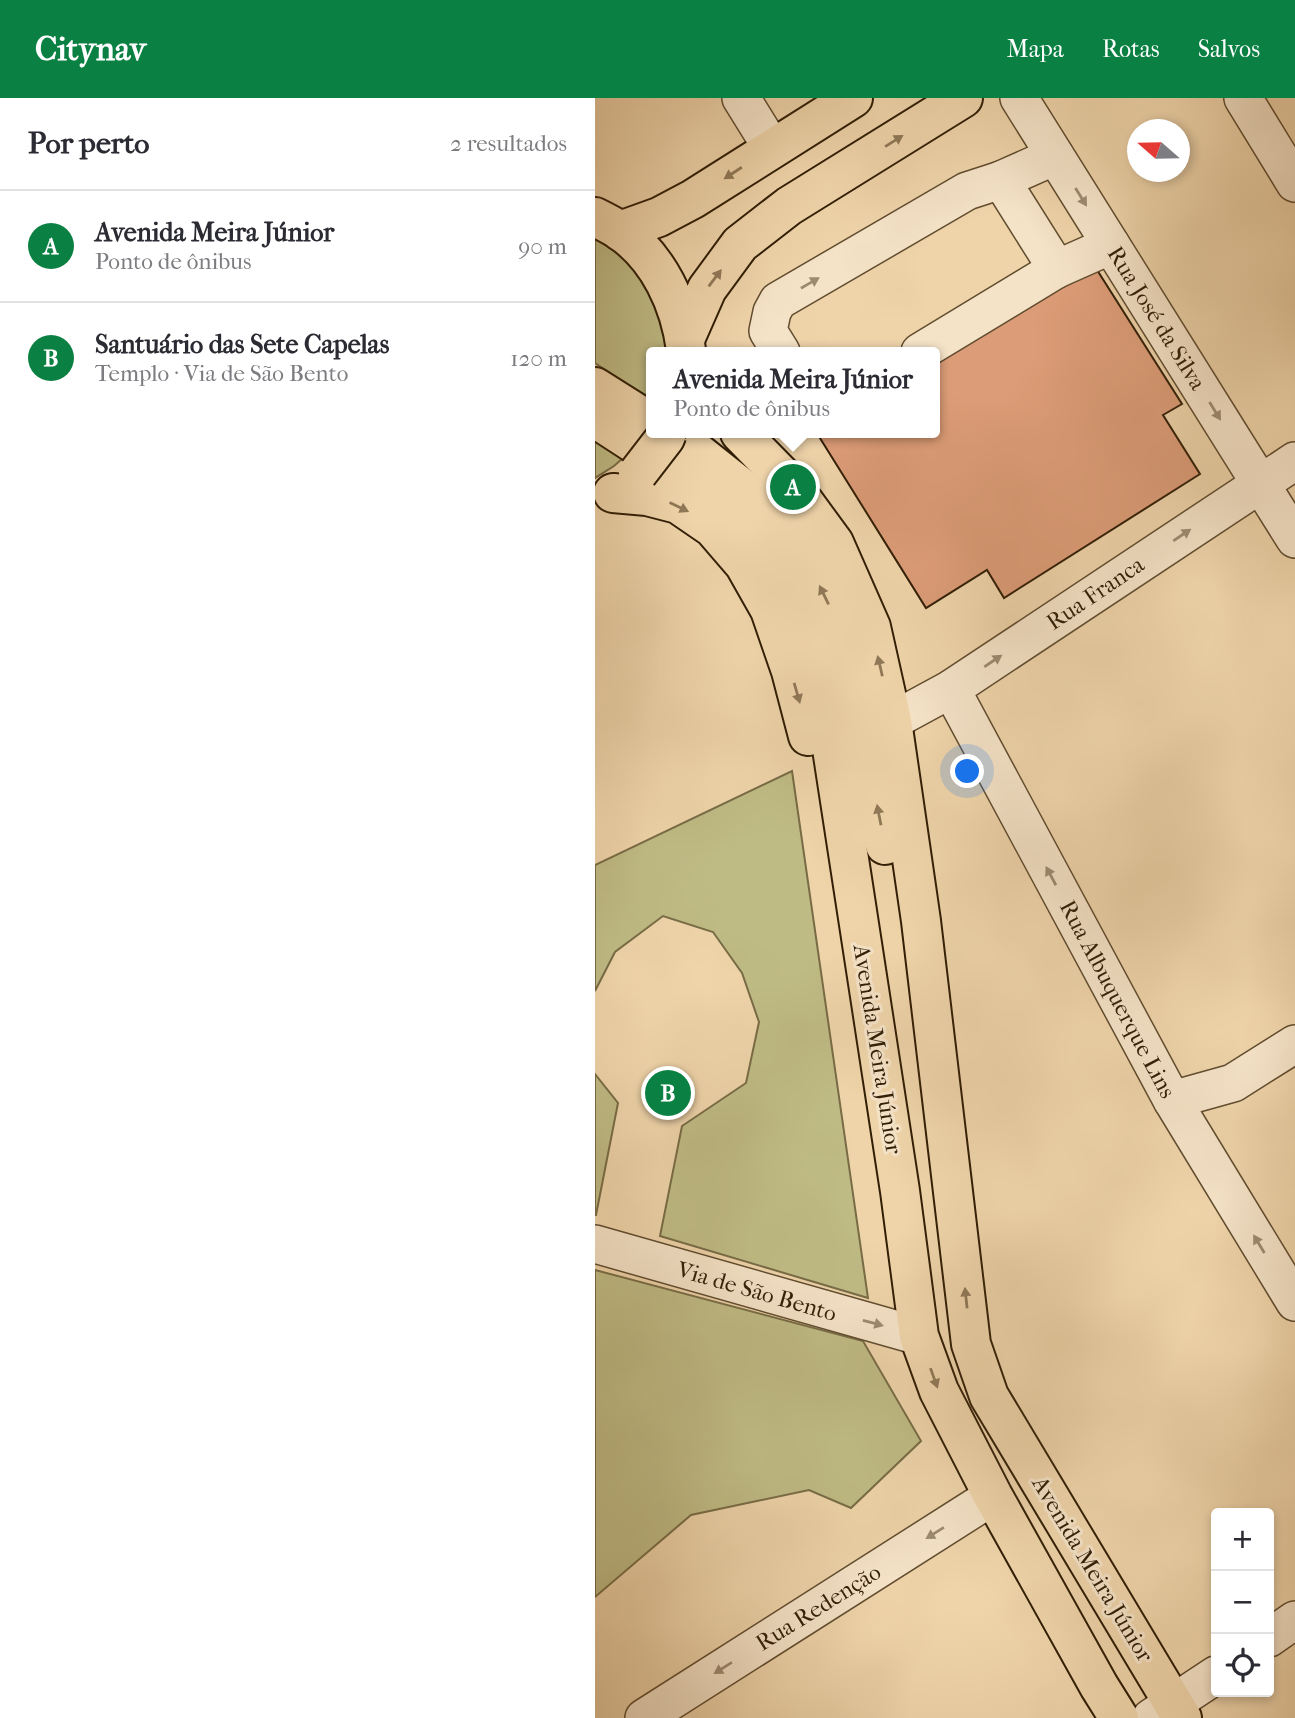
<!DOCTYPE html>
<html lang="pt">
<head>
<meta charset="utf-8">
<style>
	body { margin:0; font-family:"IM FELL French Canon",serif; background:#f7f7f7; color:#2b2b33 }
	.controls { position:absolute; right:21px; bottom:21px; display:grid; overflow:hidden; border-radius:7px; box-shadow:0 4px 10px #0003 }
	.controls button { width:63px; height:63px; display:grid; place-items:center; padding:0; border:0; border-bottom:2px solid #e1e1e2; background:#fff; color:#2b2b33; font:35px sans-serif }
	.compass { position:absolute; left:532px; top:21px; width:63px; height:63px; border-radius:50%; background:#fff; box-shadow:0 4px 10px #0003; rotate:290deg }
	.you { position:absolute; left:373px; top:674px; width:24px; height:24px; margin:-18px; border:5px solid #fff; border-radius:50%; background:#1a73e8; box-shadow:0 0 0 10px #1a73e833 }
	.badge { display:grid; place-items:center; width:46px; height:46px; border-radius:50%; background:#0b8043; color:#fff; font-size:23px; font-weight:700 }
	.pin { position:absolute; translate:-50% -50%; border:4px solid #fff; box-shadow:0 2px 7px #0006 }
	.popup { position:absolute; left:51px; top:249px; width:294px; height:91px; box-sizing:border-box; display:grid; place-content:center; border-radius:7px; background:#fff; filter:drop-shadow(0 2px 5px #0005); font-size:23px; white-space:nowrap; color:#7c7c81 }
	.popup b { font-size:26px; color:#2b2b33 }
	.popup::after { content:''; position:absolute; left:50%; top:100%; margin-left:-14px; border:14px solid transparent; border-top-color:#fff }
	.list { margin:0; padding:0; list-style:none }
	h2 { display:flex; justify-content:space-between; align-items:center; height:91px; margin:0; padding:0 28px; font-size:30px }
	h2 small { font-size:23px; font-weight:400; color:#7c7c81 }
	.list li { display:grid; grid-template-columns:46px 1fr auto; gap:21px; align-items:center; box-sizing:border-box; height:112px; padding:0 28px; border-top:2px solid #e1e1e2 }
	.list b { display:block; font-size:26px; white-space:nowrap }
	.list p { margin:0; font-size:23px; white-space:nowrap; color:#7c7c81 }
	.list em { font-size:23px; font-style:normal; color:#7c7c81 }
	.icon { flex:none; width:38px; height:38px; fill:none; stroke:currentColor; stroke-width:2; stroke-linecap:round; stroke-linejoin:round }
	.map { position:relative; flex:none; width:700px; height:1620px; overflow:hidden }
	header { display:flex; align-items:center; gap:42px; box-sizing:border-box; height:98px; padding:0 35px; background:#0b8043; color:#fff }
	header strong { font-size:33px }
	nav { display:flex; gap:38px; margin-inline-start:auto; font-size:24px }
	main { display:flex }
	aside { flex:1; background:#fff }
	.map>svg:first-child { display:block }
	.green { fill:#bfbb85; stroke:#786c46; stroke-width:2 }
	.building { fill:#dc9c77; stroke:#311e06; stroke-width:2 }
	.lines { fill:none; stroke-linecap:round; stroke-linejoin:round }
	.minor-casing { stroke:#604c2f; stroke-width:40 }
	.major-casing { stroke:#311e06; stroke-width:42 }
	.minor { stroke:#f5e3c8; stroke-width:37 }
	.major { stroke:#efd4aa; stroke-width:38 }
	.major-bridge-casing { stroke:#311e06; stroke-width:42; stroke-linecap:butt }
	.major-bridge { stroke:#efd4aa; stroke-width:38 }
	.oneway { fill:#907958 }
	.oneway2 { fill:#9d8a71 }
	.labels { text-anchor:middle; stroke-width:6; stroke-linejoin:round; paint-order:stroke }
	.street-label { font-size:23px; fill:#311e06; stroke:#f5e3c8 }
</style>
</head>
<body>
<header>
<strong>Citynav</strong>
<nav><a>Mapa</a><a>Rotas</a><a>Salvos</a></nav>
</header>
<main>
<aside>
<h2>Por perto<small>2 resultados</small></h2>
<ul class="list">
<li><span class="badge">A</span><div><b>Avenida Meira Júnior</b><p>Ponto de ônibus</p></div><em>90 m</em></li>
<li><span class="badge">B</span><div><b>Santuário das Sete Capelas</b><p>Templo · Via de São Bento</p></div><em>120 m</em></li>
</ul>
</aside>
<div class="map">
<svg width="700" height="1620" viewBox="0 0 700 1620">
	<rect width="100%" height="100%" fill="#efd4aa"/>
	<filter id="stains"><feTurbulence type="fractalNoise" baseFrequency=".00286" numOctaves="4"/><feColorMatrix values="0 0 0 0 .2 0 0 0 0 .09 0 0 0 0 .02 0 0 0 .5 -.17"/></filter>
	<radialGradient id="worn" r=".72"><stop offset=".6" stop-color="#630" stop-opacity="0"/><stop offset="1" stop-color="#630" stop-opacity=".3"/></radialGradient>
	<g class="green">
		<path d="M0 135 22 148 63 200 75 254H56V302L0 265Z"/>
		<path d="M0 330 36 353 19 368 0 380Z"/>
		<path d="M197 673 273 1200 65 1138 87 1028 151 985 164 924 147 875 118 834 68 818 20 854 0 893V767Z"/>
		<path d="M0 976 23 1005 1 1117H0Z"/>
		<path d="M0 1172 268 1243 326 1343 256 1410 214 1392 96 1417 0 1499Z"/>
	</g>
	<path class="building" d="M497 164 587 306 568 317 605 376 409 500 392 472 331 510 223 337 227 335H340V263Z"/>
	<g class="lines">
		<defs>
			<g id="minor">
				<path d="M146 0 177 50"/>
				<path d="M424 0 700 441"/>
				<path d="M648 0 700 85"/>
				<path d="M406 82 462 171"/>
				<path d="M186 254 173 233 177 214 183 203 372 93 406 82 460 58"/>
				<path d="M325 254 462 171 516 147"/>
				<path d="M356 591 577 1002 700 1204"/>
				<path d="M297 623 356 591 700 363"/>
				<path d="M577 1002 638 985 700 946"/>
				<path d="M0 1146 324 1238"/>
				<path d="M674 1540 700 1522"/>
				<path d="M49 1620 398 1398"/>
				<path d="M556 1620 621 1577"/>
			</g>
			<g id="major">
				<path d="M0 119C8 123 16 127 24 132 64 159 85 206 91 252"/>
				<path d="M25 133 64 119 98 101 258 0"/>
				<path d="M90 241 112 191 145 146 194 108 368 0"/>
				<path d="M0 289 54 323"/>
				<path d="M0 320 103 387 153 431 187 484 209 522 226 579 305 1093 324 1238 344 1293 398 1398 504 1588 524 1620"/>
				<path d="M145 335 198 389 239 445 276 529 297 623 326 823 376 1246 394 1298 587 1620"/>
				<path d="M103 355 172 410 215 469 237 513 253 566 290 747"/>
				<path d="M18 395 52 398 83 406 118 430 149 466 175 512 196 573 213 638"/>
			</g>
		</defs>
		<use href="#minor" class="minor-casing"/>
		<use href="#major" class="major-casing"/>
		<use href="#minor" class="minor"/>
		<use href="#major" class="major"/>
		<defs>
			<path id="major-bridge" d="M43 375 70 340 72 335"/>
		</defs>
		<use href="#major-bridge" class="major-bridge-casing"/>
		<use href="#major-bridge" class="major-bridge"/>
	</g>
	<defs><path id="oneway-solid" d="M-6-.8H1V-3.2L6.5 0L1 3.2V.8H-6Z" transform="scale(1.75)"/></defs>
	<g class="oneway">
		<use href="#oneway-solid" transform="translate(299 43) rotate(-32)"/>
		<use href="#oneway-solid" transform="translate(138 75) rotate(147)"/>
		<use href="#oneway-solid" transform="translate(120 180) rotate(-53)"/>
		<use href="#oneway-solid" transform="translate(84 409) rotate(26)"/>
		<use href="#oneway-solid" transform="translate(229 497) rotate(-116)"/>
		<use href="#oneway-solid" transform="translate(285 568) rotate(-103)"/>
		<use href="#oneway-solid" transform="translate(202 595) rotate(74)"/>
		<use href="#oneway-solid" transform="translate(284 717) rotate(-101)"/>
		<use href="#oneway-solid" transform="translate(371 1200) rotate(-96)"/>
		<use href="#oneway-solid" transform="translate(339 1280) rotate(70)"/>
	</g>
	<g class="oneway2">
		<use href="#oneway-solid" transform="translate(486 99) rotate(58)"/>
		<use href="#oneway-solid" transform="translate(215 185) rotate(-30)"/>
		<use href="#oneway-solid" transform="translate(620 313) rotate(58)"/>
		<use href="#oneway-solid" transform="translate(587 437) rotate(-34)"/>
		<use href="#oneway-solid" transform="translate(398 563) rotate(-34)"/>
		<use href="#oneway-solid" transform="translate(456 778) rotate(-118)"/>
		<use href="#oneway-solid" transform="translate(664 1146) rotate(-121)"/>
		<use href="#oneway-solid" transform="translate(278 1225) rotate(15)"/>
		<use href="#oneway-solid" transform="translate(340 1435) rotate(148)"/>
		<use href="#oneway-solid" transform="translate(128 1570) rotate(148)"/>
	</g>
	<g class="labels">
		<g class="street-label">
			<text transform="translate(562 220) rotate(58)" y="8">Rua José da Silva</text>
			<text transform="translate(500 495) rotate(-34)" y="8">Rua Franca</text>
			<text transform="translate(523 901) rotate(62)" y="8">Rua Albuquerque Lins</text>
			<text transform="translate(283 951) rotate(81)" y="8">Avenida Meira Júnior</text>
			<text transform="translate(162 1193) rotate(16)" y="8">Via de São Bento</text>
			<text transform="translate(498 1471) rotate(59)" y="8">Avenida Meira Júnior</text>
			<text transform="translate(223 1509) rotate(-32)" y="8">Rua Redenção</text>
		</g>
	</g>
	<rect width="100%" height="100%" filter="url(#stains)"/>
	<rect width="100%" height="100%" fill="url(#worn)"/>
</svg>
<div class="controls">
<button>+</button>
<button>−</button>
<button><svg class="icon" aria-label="locate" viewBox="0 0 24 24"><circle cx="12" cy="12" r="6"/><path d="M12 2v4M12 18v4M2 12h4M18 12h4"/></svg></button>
</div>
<svg class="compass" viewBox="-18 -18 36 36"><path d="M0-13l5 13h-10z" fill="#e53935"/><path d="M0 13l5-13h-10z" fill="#7c7c81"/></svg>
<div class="you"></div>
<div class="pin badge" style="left:198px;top:389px">A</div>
<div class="popup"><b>Avenida Meira Júnior</b>Ponto de ônibus</div>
<div class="pin badge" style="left:73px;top:995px">B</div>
</div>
</main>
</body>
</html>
